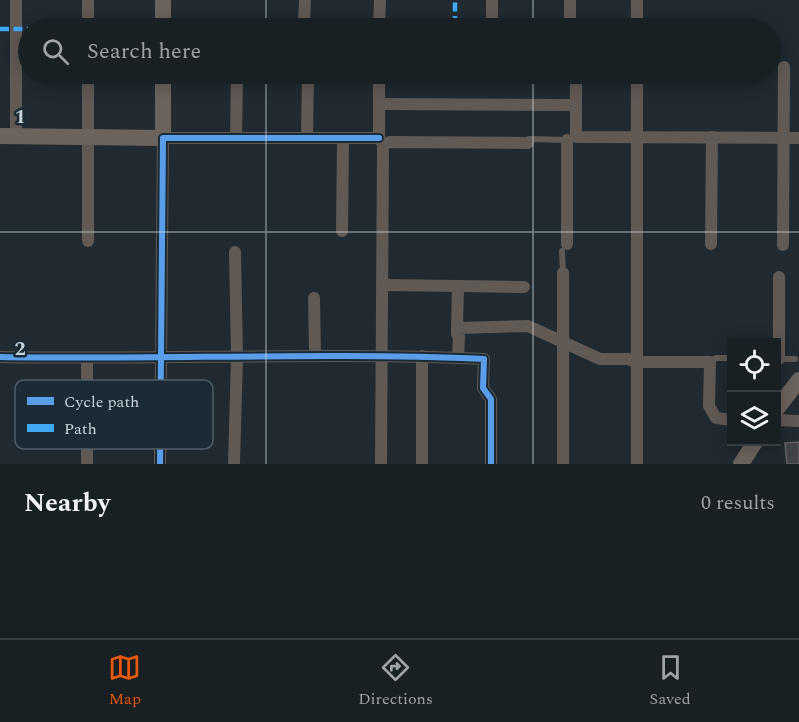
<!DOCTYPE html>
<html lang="en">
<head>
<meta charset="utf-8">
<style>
	body { margin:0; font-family:Spectral,serif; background:#21282c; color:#f1f3f6 }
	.controls { position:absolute; right:18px; bottom:18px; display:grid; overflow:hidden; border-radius:0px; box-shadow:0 3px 15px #0003 }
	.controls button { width:54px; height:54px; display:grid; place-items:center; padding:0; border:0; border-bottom:2px solid #363e41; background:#182024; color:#f1f3f6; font:30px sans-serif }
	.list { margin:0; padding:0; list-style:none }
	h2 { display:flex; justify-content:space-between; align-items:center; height:78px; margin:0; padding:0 24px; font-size:26px }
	h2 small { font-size:20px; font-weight:400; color:#9fa3a6 }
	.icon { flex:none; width:33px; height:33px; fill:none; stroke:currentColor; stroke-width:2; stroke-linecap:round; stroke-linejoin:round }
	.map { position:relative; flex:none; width:799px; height:464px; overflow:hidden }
	.search { position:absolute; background:#182024; box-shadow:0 3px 15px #0003; left:18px; right:18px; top:18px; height:66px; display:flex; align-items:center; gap:15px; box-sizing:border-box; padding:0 21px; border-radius:33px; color:#9fa3a6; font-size:22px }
	.sheet { height:174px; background:#182024 }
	nav { display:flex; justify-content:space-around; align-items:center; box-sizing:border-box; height:84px; border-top:2px solid #363e41; background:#182024; font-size:16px; color:#9fa3a6 }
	nav a { display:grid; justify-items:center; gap:3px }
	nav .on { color:#ea580c }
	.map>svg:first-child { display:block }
	.building { fill:#434249; stroke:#616266; stroke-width:1.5 }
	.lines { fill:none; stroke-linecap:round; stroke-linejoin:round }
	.lane { stroke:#615954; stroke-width:6 }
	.street { stroke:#615954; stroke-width:12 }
	.secondary { stroke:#6d635d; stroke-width:16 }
	.quiet { stroke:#3fa9f5; stroke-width:4.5; stroke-dasharray:9 4.5; stroke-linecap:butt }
	.cycleway-casing { stroke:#1a2b36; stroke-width:10 }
	.cycleway { stroke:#5a9eea; stroke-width:6 }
	.grid { fill:none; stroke:#c9d3da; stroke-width:1.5; stroke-opacity:0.55 }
	.key { fill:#1a2b36; stroke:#4f5d67; stroke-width:1.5 }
	.key-label { font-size:16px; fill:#c9d3da }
	.grid-label { font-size:20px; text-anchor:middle; font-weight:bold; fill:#c9d3da; stroke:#1a2b36; stroke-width:5; stroke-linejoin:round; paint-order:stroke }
</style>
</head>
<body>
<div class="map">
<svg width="799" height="464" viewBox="0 0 799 464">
	<rect width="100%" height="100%" fill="#202a30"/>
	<path class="building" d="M799 442V464H787L785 443Z"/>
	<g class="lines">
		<g class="lane">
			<path d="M528 142 529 139 567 140"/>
			<path d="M562 251 563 273"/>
			<path d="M777 359H795"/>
			<path d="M710 362 716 358H732"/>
		</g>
		<g class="street">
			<path d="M570 0V23"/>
			<path d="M304 22 305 0"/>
			<path d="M492 25V0"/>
			<path d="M88 28V0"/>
			<path d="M379 28 380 0"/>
			<path d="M637 28V0"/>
			<path d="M379 74V138L383 144 381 464"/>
			<path d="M576 74V137L799 138"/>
			<path d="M379 104 576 105"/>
			<path d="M16 136V0"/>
			<path d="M236 138 237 74"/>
			<path d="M307 138 308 74"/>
			<path d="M567 140V244"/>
			<path d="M383 144 390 142 528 143"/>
			<path d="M342 231 343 138"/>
			<path d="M88 241V74"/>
			<path d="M711 244 712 137"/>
			<path d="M783 245 784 67"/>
			<path d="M779 277V359"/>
			<path d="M382 285 458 286 457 328"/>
			<path d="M458 286 524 287"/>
			<path d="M314 298 315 356"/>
			<path d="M458 356 459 337 457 334V328L528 326 600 359H628L637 362H710L709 406 716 418 732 420"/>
			<path d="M0 357C161 360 323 352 484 359L483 388 491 399V464"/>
			<path d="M776 420 799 421"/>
			<path d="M87 464V359"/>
			<path d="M160 464 163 138H379"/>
			<path d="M234 464 237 357 235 252"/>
			<path d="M422 464V356"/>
			<path d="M563 464V273"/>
			<path d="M637 464V74"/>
		</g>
		<g class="secondary">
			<path d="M163 28V0"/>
			<path d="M0 136 163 138V74"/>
			<path d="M776 410 799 380"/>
			<path d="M741 464 755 442"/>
		</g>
		<g class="quiet">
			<path d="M455 25V0"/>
			<path d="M0 29H28"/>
		</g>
		<defs>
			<g id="cycleway">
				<path d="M0 357C161 360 323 352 484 359L483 388 491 399V464"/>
				<path d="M160 464 163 138H379"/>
			</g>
		</defs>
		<use href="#cycleway" class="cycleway-casing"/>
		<use href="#cycleway" class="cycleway"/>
	</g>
	<path class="grid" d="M266 0V28M533 0V28M266 74V464M533 74V464M0 232H799"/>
	<rect x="15" y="380" width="198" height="69" rx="9" class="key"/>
	<rect x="27" y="397" width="27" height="8" fill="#5a9eea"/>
	<rect x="27" y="424" width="27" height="8" fill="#3fa9f5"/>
	<g class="key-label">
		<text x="64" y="407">Cycle path</text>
		<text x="64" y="434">Path</text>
	</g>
	<g class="grid-label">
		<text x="20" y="123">1</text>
		<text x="20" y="355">2</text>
	</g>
</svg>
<div class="controls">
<button><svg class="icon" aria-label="locate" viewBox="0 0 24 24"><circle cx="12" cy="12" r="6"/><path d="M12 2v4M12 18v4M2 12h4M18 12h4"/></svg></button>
<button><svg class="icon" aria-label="layers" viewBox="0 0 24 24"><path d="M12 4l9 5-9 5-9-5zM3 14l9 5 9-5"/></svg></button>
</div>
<div class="search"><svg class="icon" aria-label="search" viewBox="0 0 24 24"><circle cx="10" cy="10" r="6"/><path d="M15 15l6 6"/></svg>Search here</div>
</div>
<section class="sheet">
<h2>Nearby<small>0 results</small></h2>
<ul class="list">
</ul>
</section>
<nav>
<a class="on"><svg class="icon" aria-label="map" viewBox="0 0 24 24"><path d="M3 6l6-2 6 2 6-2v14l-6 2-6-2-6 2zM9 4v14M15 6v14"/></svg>Map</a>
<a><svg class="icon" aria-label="directions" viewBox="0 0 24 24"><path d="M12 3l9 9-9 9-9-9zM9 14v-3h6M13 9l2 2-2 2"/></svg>Directions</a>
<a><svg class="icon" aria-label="saved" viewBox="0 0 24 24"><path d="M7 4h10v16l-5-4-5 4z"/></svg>Saved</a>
</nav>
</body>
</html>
